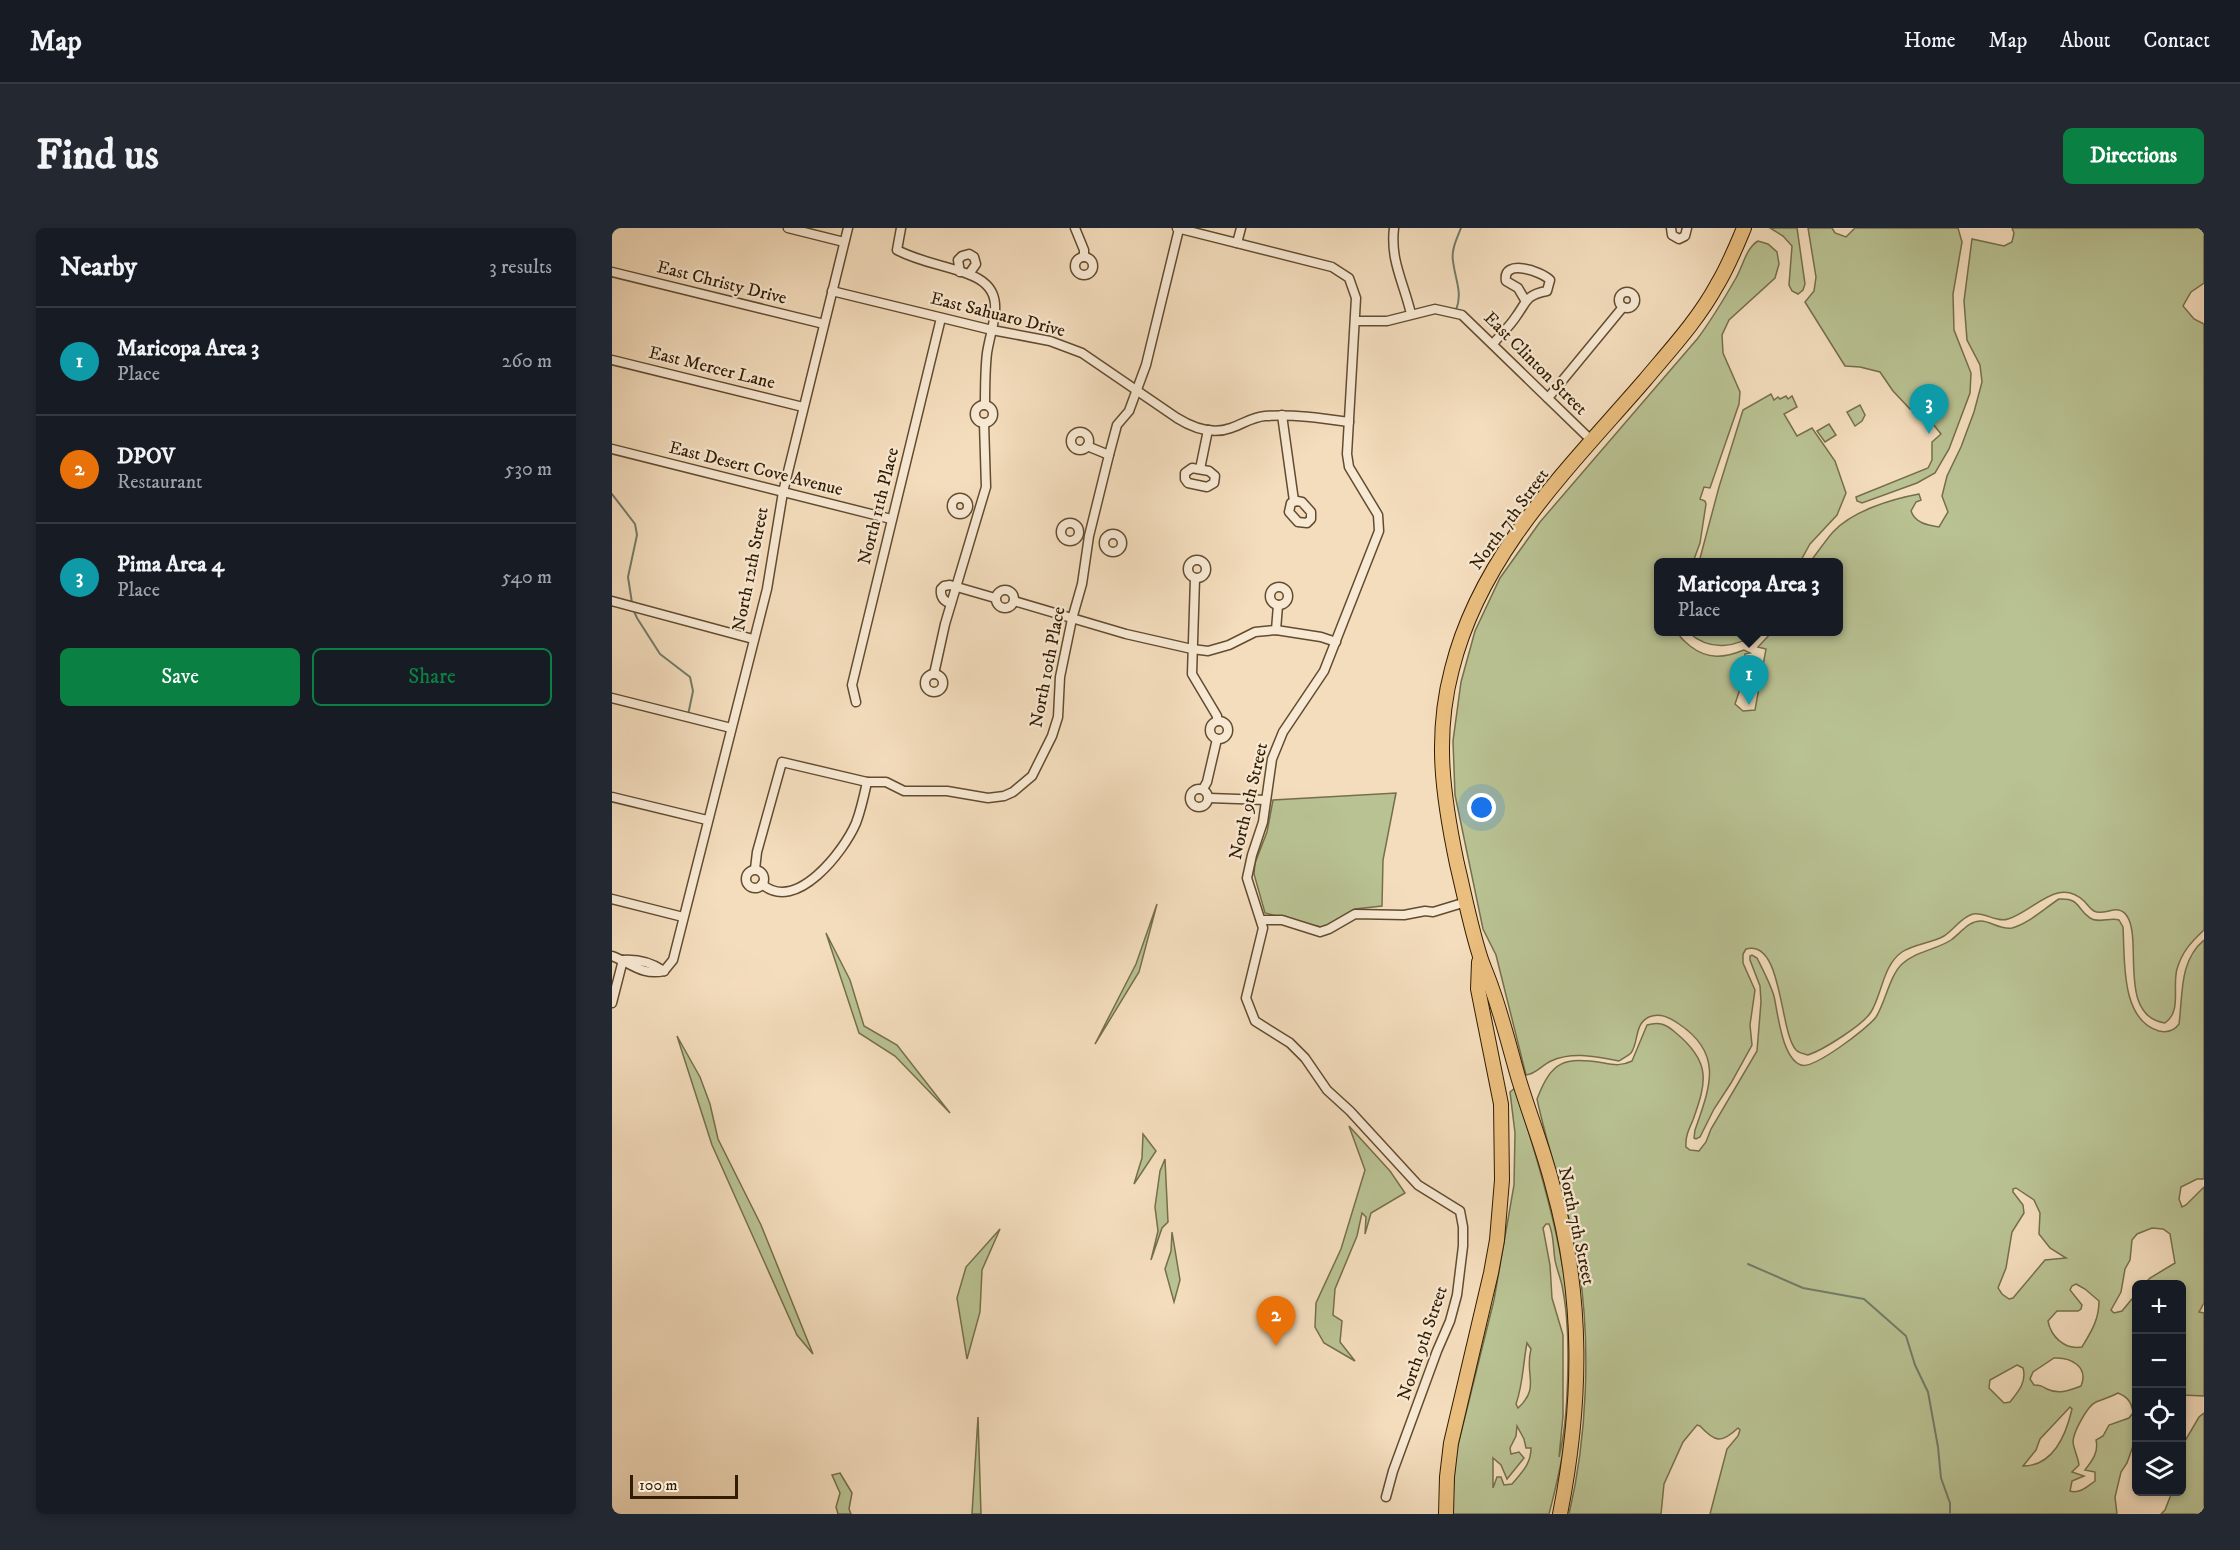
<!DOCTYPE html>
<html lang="en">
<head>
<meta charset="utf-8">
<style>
	body { margin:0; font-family:"IM FELL DW Pica",serif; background:#242831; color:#f1f3f6 }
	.controls { position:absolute; right:18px; bottom:18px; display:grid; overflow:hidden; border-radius:9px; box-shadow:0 3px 9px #0003 }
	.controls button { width:54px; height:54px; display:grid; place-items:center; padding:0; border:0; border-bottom:2px solid #363941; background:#171b24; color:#f1f3f6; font:30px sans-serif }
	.scale { position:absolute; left:18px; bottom:15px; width:108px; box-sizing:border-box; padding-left:6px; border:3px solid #311c00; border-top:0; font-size:16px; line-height:21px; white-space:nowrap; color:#311c00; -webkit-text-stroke:4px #f8e9d4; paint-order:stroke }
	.you { position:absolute; left:870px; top:580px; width:21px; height:21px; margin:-15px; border:4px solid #fff; border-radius:50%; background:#1a73e8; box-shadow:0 0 0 9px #1a73e833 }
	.badge { display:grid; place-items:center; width:39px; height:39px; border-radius:50%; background:#0b8043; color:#fff; font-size:20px; font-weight:700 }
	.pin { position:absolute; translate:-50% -50px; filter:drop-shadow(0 2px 3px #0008) }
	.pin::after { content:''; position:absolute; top:32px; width:21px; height:18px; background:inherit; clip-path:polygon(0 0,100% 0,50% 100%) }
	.popup { position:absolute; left:1042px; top:330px; width:189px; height:78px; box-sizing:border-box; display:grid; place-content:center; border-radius:9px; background:#171b24; filter:drop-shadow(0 2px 4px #0005); font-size:20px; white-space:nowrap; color:#9ea1a6 }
	.popup b { font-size:22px; color:#f1f3f6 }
	.popup::after { content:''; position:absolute; left:50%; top:100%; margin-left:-12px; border:12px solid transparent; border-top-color:#171b24 }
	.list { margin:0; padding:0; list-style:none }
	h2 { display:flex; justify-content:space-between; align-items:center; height:78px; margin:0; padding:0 24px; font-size:26px }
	h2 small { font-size:20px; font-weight:400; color:#9ea1a6 }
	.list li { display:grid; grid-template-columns:39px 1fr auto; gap:18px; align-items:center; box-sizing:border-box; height:108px; padding:0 24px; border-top:2px solid #363941 }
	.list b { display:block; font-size:22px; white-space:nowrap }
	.list p { margin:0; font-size:20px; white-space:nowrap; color:#9ea1a6 }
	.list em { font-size:20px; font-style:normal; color:#9ea1a6 }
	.actions { display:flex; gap:12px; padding:18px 24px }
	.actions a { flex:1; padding:14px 0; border:2px solid #0b8043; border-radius:9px; text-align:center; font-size:21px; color:#0b8043 }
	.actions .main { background:#0b8043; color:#fff }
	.icon { flex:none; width:33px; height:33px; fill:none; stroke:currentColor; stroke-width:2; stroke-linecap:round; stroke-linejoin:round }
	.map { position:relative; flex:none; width:1592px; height:1286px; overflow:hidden; border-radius:9px }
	header { display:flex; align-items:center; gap:36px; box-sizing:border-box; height:84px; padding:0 30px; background:#171b24; border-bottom:2px solid #363941 }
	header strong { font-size:28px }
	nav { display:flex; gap:33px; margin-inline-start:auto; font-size:21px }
	.intro { display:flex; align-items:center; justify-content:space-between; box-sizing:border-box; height:144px; padding:0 36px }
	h1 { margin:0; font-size:42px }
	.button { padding:15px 27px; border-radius:9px; background:#0b8043; color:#fff; font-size:21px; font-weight:700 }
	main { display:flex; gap:36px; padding:0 36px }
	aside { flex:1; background:#171b24; border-radius:9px; box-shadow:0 3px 9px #0003 }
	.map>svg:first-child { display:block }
	.green { fill:#b9c293; stroke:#756f4a; stroke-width:1.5; fill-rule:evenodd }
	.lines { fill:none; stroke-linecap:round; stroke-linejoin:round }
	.stream { stroke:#717c69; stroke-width:2 }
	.minor-casing { stroke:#624c2f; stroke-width:11 }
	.primary-casing { stroke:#311c00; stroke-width:16 }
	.minor { stroke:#f8e9d4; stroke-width:8 }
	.primary { stroke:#eabe7e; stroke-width:14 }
	.labels { text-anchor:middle; stroke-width:4.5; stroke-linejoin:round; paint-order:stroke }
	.street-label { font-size:18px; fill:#311c00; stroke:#f8e9d4 }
</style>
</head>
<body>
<header>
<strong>Map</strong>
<nav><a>Home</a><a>Map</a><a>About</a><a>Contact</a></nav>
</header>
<div class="intro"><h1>Find us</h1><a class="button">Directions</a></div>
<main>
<aside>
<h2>Nearby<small>3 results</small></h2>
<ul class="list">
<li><span class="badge" style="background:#0f9aa8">1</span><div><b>Maricopa Area 3</b><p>Place</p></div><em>260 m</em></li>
<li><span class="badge" style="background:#e8710a">2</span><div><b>DPOV</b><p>Restaurant</p></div><em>530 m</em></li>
<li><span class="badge" style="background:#0f9aa8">3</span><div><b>Pima Area 4</b><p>Place</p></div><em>540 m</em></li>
</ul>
<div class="actions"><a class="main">Save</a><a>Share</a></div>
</aside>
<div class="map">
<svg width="1592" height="1286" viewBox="0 0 1592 1286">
	<rect width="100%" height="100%" fill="#f4ddbd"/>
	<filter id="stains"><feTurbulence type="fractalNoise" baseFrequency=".00333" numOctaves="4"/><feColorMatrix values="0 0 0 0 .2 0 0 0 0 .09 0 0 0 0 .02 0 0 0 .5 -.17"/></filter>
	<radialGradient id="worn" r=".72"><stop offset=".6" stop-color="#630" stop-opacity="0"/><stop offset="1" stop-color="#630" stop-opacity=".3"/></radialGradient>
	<g class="green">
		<path d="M1158 0H1185L1193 56 1191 62 1186 66 1180 63 1177 57 1180 18 1171 8Z"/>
		<path d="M1196 0H1220L1223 5 1234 9 1243 0H1346L1350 14 1341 66 1342 102 1359 145 1358 165 1337 221 1323 245 1305 255 1250 275 1245 273 1244 269 1316 240 1320 232V214L1329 206 1312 185 1298 181 1281 163 1268 144 1248 139 1233 138 1193 74 1202 63 1204 49Z"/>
		<path d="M1400 0H1592V55L1579 64 1571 78 1582 91 1592 96V702C1579 714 1570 724 1565 741 1560 759 1570 783 1553 795 1505 788 1531 712 1515 688 1506 674 1492 689 1482 683 1478 681 1475 676 1472 673 1446 648 1422 683 1396 691 1385 695 1373 684 1361 686 1349 689 1342 702 1332 708 1320 715 1302 716 1290 724 1271 737 1270 766 1259 784 1251 797 1211 822 1196 827 1192 826 1187 825 1184 822 1167 803 1171 711 1134 721L1131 726V735L1143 762 1138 797 1140 817 1119 855 1102 881 1088 909 1084 911 1082 910 1083 902C1098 859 1112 826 1067 796 1058 790 1048 784 1037 789 1022 796 1027 814 1019 825 1016 828 1011 830 1007 833 985 829 961 823 939 833 930 837 924 846 914 847L884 727 871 701 843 567 841 513 849 454 863 403 888 350 928 294 1086 110C1100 91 1112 71 1124 50 1131 38 1134 20 1146 13L1156 16 1165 24 1167 36 1163 50 1117 92 1110 107 1111 125 1128 164 1127 176 1098 260 1092 259 1088 271 1093 273 1094 276 1088 315 1081 334H1047V404H1066C1068 411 1073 413 1078 418 1096 432 1112 430 1132 422L1138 425 1133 426 1130 447 1136 449 1134 461H1128L1123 476 1131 483 1143 482 1154 421 1146 419 1160 404H1227V334H1198C1206 324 1213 313 1221 304 1240 283 1280 271 1307 266L1309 272 1304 274 1299 283C1303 295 1315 297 1327 299L1336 284 1330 268 1335 248 1349 219 1362 184 1370 154 1368 137 1355 112 1352 73 1360 11 1392 18 1400 14 1402 5Z"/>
		<path d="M1159 166 1162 172 1166 169 1168 171 1174 168 1176 171 1180 168 1185 179 1172 186 1185 208 1200 200 1223 233 1234 265 1225 287 1198 316 1188 334H1087L1107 259 1131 182Z"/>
		<path d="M1248 177 1253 187 1250 193 1243 198 1235 184Z"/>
		<path d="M1217 196 1224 207 1213 214 1205 203Z"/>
		<path d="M1076 404H1147C1124 420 1098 424 1076 404Z"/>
		<path d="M784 565 771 632 770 678 743 681 713 700 653 685 642 646 643 635 655 604 661 572Z"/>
		<path d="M1447 671C1469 670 1464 681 1478 690 1487 696 1498 689 1507 692L1511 699C1513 730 1508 792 1547 803 1556 805 1562 803 1567 796 1571 766 1567 733 1592 712V951H1585L1569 959 1567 971 1570 979 1574 977 1592 959V1075L1587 1084 1592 1085V1168L1570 1167V1056H1532L1538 1050 1563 1035 1558 1006 1551 1001 1540 1000 1525 1006 1520 1012 1518 1032 1513 1041 1509 1064 1499 1082 1502 1085 1510 1083 1524 1066V1212L1522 1215 1515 1235 1509 1244 1503 1269 1505 1286H1098L1115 1221 1126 1208 1128 1202 1126 1200C1109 1216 1103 1214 1088 1198L1085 1197 1071 1214 1052 1256 1049 1286H957C975 1210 979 1117 967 1040 959 983 937 928 925 871 940 832 952 829 992 835 1002 837 1010 838 1020 833L1035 797C1048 793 1055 797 1064 805 1099 834 1095 853 1081 892 1077 901 1073 909 1074 919L1078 922 1087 923 1094 914 1099 901 1145 823 1149 774 1148 758 1138 732V728L1140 727 1145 730C1151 742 1158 755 1162 768 1166 786 1170 830 1189 837 1201 842 1256 800 1264 789 1273 775 1278 747 1290 736 1304 723 1324 722 1339 712 1349 705 1356 693 1369 693 1379 693 1388 702 1400 700 1416 696 1433 680 1447 671ZM1404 960 1422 972 1428 985 1427 1006 1438 1020 1454 1030 1433 1032 1401 1070 1397 1071 1390 1066 1386 1060 1394 1040 1400 1004 1412 985 1411 977 1401 964V961ZM1464 1056 1473 1061 1487 1073C1487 1092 1479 1104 1470 1119 1453 1122 1439 1109 1436 1093L1445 1083H1466L1469 1081 1470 1077 1458 1062 1460 1058ZM1442 1130C1459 1129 1477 1139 1469 1158 1458 1162 1447 1167 1435 1161 1430 1158 1428 1157 1422 1157L1418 1151 1421 1144ZM1405 1137 1411 1140C1415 1154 1406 1164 1398 1174L1392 1175 1377 1160 1378 1152ZM1506 1165C1516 1169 1520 1175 1521 1185L1517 1190 1497 1197 1491 1208 1484 1212C1487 1224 1480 1233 1473 1242L1483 1244V1253C1476 1258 1468 1266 1458 1263L1460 1253 1472 1248 1460 1244 1467 1237C1466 1229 1462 1222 1461 1214 1461 1205 1475 1178 1484 1174 1491 1171 1499 1169 1506 1165ZM1458 1179 1460 1181C1454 1207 1441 1238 1411 1238L1424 1222 1428 1211Z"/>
		<path d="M545 676 527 744 483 816 524 736Z"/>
		<path d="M214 705 238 752 252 798 285 817 338 885 283 828 247 805Z"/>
		<path d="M65 808 88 849 98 876 106 911 149 997 201 1126 185 1107 100 917Z"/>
		<path d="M903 860C933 956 965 1058 959 1160 957 1203 948 1244 937 1286H840L843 1229 882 1072 902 957 903 905 898 864ZM934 996H937C942 1007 941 1020 943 1032 945 1043 950 1053 951 1063 959 1104 957 1190 947 1229L951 1188V1107L940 1070 938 1037 931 1000ZM915 1115 919 1121C912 1147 929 1159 906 1180L904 1176C911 1157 911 1135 915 1115ZM905 1198 912 1211 914 1220H919C919 1236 910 1244 900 1256L892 1257 889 1249H885L881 1260V1230L889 1237 895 1251 912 1230 907 1224 899 1226 898 1220 904 1208Z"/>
		<path d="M737 898 778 943 793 965 759 985 753 1006 754 989 750 985 745 1008 723 1061 721 1087 730 1093 728 1114 743 1133 712 1115 703 1099 704 1075 729 1021 753 942Z"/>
		<path d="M531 906 544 923 522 956 530 930Z"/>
		<path d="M553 931 556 994 550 1000 539 1032 546 1003 543 979 548 943Z"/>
		<path d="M388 1001 370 1042 368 1084 355 1131 345 1070 354 1039Z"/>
		<path d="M560 1004 568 1052 562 1074 553 1041 559 1023Z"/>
		<path d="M1592 1185V1286H1549L1553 1282 1560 1264H1570V1218L1587 1189Z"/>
		<path d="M366 1189 369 1286H360Z"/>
		<path d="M228 1245 240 1265 237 1281 239 1286H226L224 1279 228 1265 220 1247Z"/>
	</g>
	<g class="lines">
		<g class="stream">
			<path d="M844 82C851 65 843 51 841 33 839 22 845 10 849 0"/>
			<path d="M0 266 23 296 25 307 16 349 20 375"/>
			<path d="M21 381 25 390 48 426 78 449 81 463 76 487"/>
			<path d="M1136 1036 1191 1060 1252 1071 1294 1108 1303 1137 1316 1164 1326 1219 1329 1250 1338 1275V1286"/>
		</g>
		<defs>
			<g id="minor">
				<path d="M176 0 232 14"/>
				<path d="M289 0 285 22C308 34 332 37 356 46 398 61 380 93 375 125 373 142 373 160 373 177"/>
				<path d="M463 0 472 22V29"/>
				<path d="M565 0 720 39 737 50 744 70 735 226 737 239 766 287 767 303 712 443 671 504 660 531 651 594 640 627 635 650 651 700 634 770 643 793 678 815 693 830 715 862 738 883 806 957 848 983 851 999V1018L845 1067 838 1093 825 1123 781 1243 774 1269"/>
				<path d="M782 0C778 33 792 55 799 86"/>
				<path d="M1059 0 1060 7 1067 11 1073 8 1075 0"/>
				<path d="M625 15 629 0"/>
				<circle cx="472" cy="38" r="9"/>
				<path d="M0 44 212 96"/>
				<path d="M348 44 346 32 350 28 357 26 362 29 364 36 357 46"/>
				<path d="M220 63 380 102 438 113 470 125 565 190C581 200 600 207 619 200 631 196 640 189 653 188 681 186 709 190 737 194"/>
				<circle cx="1015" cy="72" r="8"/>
				<path d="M744 93H775L823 81 850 87 980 213"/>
				<path d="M881 116C888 107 897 99 903 90 915 74 913 67 935 63L938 52C929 43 890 30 894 53L906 60 913 72"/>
				<path d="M0 132 191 179"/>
				<path d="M936 170 1011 79"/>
				<circle cx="372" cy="186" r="9"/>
				<path d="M670 187 682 273"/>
				<circle cx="468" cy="213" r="9"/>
				<path d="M475 218 497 227"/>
				<path d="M0 221 279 291"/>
				<path d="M580 240 597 243 603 248 602 255 595 259 576 255 573 251V245Z"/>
				<path d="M588 241 596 202"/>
				<circle cx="348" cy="278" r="8"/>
				<path d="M685 273 690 274 699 284V291L695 295 686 294 677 284 679 275Z"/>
				<circle cx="458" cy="304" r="9"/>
				<circle cx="501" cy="315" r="9"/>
				<circle cx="585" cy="341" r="9"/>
				<path d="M583 350 580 446 605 488V493"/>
				<circle cx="667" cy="368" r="9"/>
				<circle cx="393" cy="371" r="9"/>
				<path d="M0 373 141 411"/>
				<path d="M402 373 514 406 580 421 596 423 617 417 643 404 664 402 709 409 724 414"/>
				<path d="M339 375C332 374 328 369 329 361L332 358 338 357 383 370"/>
				<path d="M664 402 666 377"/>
				<circle cx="322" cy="455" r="9"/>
				<path d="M322 446 333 396 374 259 372 195"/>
				<path d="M0 470 119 500"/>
				<path d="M244 474 240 457 329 90"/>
				<circle cx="607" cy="502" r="9"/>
				<circle cx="587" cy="570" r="9"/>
				<path d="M591 561 595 554 605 511"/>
				<path d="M0 569 95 592"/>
				<path d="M597 570 654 572"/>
				<path d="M143 641 145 624 170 534 255 554H274L292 563H335L376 570 392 568 401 564 420 548 440 508 446 489 448 449 460 391 470 356 477 308 497 227 505 197 517 183 534 137 567 1"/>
				<circle cx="143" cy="651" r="9"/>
				<path d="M150 656C184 686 232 623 244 595 249 582 252 568 255 554"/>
				<path d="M0 671 71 689"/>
				<path d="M649 692H670L708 704 717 701 743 686 792 687 813 683 821 684 854 674"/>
				<path d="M0 728C19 735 30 748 52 743"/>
				<path d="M11 732C26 731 40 735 52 743"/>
				<path d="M52 743 61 732 155 361 171 264 236 0"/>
				<path d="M0 775 11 732"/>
			</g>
			<g id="primary">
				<path d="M834 1286 835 1249 839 1215 879 1045 885 1012 890 952 889 876 866 761 867 734"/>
				<path d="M948 1286C970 1175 972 1069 941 959 932 923 918 888 907 852 898 821 890 788 879 758 875 746 870 736 867 725 858 696 852 665 845 636 831 569 822 509 840 441 869 325 956 241 1033 152 1058 122 1086 92 1105 57 1116 39 1124 19 1132 0"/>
			</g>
		</defs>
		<use href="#minor" class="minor-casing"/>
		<use href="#primary" class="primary-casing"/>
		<use href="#minor" class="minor"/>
		<use href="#primary" class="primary"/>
	</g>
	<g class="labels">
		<g class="street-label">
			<text transform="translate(110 54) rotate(14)" y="6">East Christy Drive</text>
			<text transform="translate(386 86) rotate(14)" y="6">East Sahuaro Drive</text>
			<text transform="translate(924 135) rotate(45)" y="6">East Clinton Street</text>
			<text transform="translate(100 139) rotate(14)" y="6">East Mercer Lane</text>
			<text transform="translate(144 240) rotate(14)" y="6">East Desert Cove Avenue</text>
			<text transform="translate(266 278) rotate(-76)" y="6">North 11th Place</text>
			<text transform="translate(897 291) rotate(-54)" y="6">North 7th Street</text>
			<text transform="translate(138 341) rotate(-79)" y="6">North 12th Street</text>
			<text transform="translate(435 439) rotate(-79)" y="6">North 10th Place</text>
			<text transform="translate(636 573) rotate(-77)" y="6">North 9th Street</text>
			<text transform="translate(965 998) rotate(78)" y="6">North 7th Street</text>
			<text transform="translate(810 1115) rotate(-71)" y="6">North 9th Street</text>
		</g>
	</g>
	<rect width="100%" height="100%" filter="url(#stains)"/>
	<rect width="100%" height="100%" fill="url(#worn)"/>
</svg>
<div class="controls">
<button>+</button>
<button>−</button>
<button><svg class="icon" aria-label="locate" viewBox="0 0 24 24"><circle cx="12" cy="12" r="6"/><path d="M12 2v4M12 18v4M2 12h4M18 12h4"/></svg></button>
<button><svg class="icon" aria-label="layers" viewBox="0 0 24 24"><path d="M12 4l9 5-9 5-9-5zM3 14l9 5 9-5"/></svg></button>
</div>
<div class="scale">100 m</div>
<div class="you"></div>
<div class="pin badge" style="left:1137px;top:477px;background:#0f9aa8">1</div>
<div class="popup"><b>Maricopa Area 3</b>Place</div>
<div class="pin badge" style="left:664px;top:1118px;background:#e8710a">2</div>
<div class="pin badge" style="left:1317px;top:206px;background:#0f9aa8">3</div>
</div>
</main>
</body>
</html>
